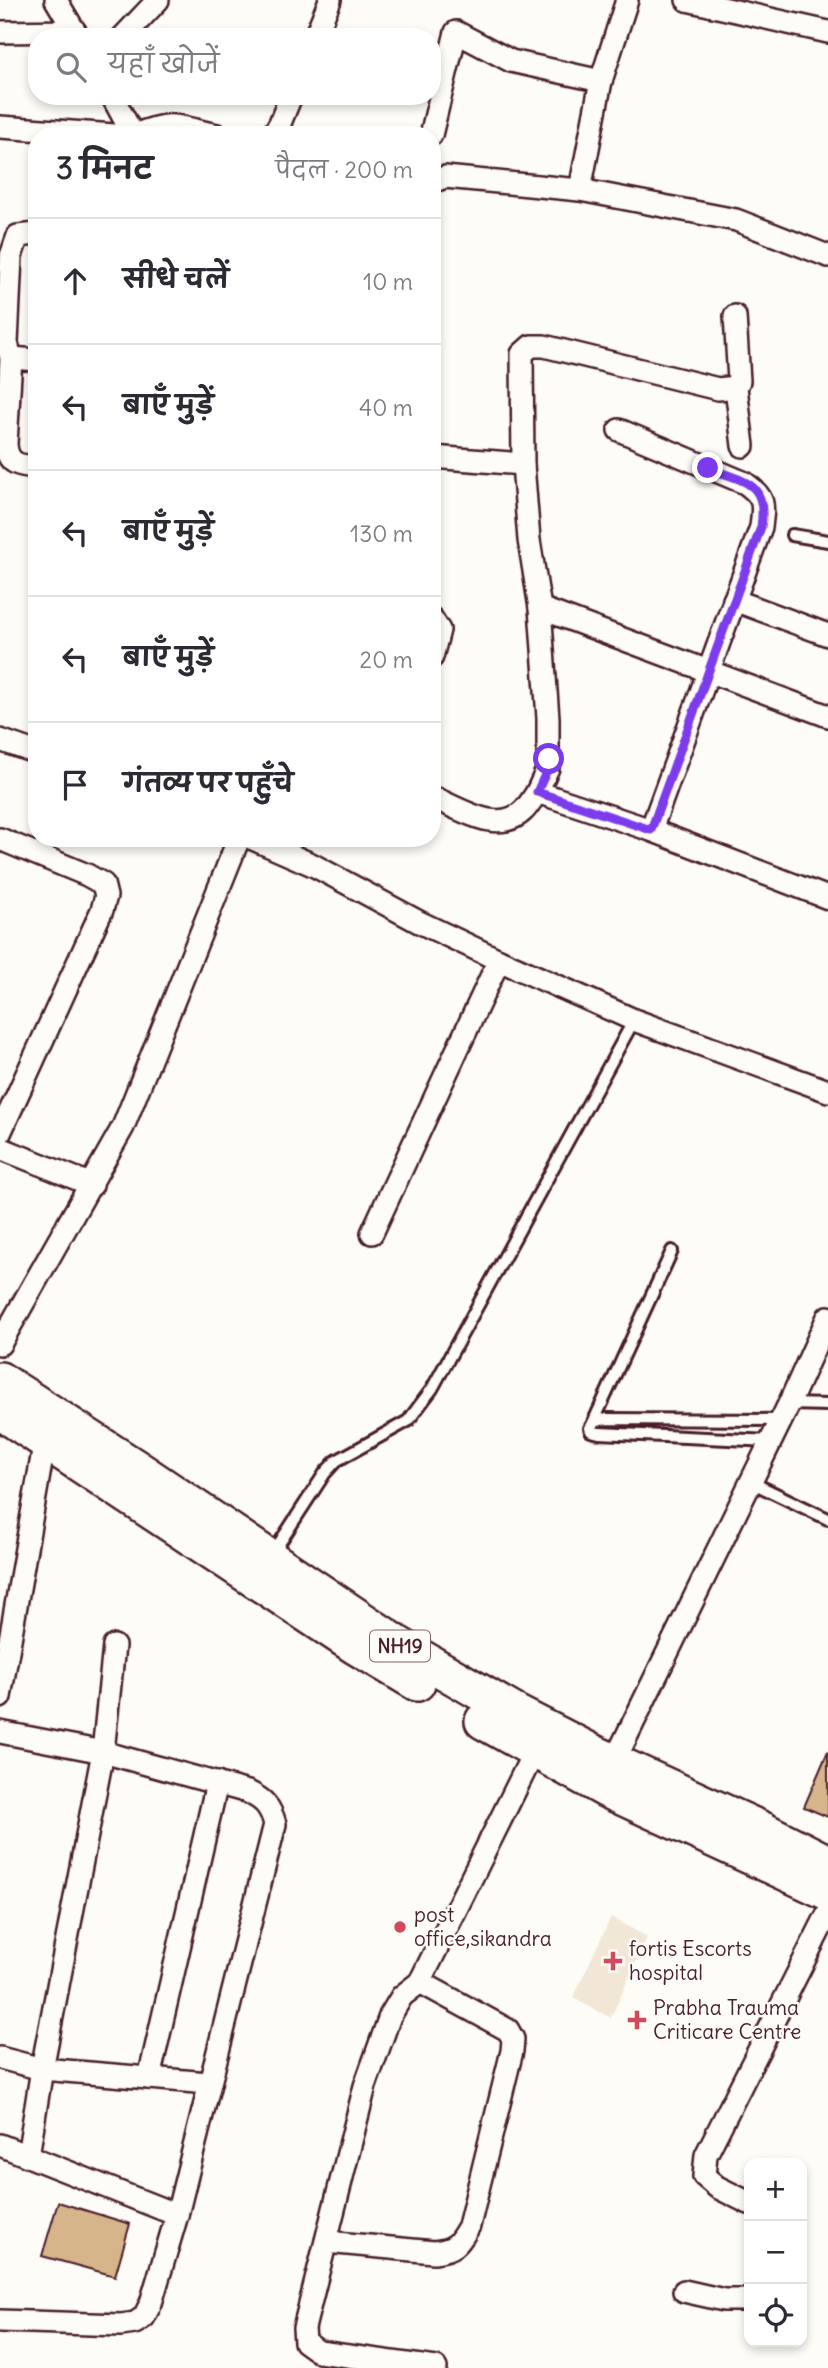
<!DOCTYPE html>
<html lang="hi">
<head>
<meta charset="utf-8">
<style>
	body { margin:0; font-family:Delius,"Playpen Sans Deva",sans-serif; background:#f2f2f3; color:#2b2b33 }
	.controls { position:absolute; right:21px; bottom:21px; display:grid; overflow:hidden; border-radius:14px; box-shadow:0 4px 10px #0003 }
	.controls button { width:63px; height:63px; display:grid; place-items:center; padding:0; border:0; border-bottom:2px solid #e1e1e2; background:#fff; color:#2b2b33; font:35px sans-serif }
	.stop { position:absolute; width:21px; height:21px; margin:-16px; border:5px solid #7c3aed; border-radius:50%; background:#fff }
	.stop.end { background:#7c3aed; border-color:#fff; box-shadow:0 2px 7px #0008 }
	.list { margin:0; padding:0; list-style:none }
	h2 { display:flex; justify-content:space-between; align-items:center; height:91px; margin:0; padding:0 28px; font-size:30px }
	h2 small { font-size:23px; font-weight:400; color:#7c7c81 }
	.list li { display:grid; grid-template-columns:46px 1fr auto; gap:21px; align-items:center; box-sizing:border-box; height:126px; padding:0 28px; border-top:2px solid #e1e1e2 }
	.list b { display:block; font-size:26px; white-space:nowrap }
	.list em { font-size:23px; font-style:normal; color:#7c7c81 }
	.icon { flex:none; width:38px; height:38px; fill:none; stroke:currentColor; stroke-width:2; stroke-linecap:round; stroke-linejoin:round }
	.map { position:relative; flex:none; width:828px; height:2368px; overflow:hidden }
	.search { position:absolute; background:#fff; box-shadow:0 4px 10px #0003; left:28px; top:28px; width:413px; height:77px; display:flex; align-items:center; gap:18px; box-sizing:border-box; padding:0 24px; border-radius:28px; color:#7c7c81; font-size:26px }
	.panel { position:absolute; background:#fff; box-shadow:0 4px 10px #0003; left:28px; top:126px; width:413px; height:721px; border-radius:28px }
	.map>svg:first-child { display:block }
	.built { fill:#f2e7d6 }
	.building { fill:#d7b58a; stroke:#4a1f2b; stroke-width:2 }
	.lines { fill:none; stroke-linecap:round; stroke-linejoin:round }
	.service-casing { stroke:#4a1f2b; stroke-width:16 }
	.minor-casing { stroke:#4a1f2b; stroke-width:26 }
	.trunk-casing { stroke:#4a1f2b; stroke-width:40 }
	.service { stroke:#fdfcf7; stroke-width:10 }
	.minor { stroke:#fdfcf7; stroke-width:21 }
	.trunk { stroke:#fdfcf7; stroke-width:35 }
	.route { stroke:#7c3aed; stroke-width:9 }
	.poi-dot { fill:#d1495b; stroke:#fdfcf7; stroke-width:2.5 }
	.labels { text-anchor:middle; stroke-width:5; stroke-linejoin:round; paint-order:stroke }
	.shield { fill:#fdfcf7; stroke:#806168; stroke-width:2 }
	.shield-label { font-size:19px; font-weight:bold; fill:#4a1f2b }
	.poi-label { font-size:21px; fill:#4a1f2b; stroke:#fdfcf7; text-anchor:start }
</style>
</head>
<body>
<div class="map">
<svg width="828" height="2368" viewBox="0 0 828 2368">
	<rect width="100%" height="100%" fill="#fdfcf7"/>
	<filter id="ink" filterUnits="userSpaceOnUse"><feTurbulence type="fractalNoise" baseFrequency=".0143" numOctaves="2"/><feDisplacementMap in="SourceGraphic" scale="14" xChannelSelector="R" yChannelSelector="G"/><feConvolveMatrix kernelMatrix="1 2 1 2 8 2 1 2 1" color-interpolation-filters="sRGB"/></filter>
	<g filter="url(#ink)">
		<path class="built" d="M611 1917 647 1937 611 2018 573 1998Z"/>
		<g class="building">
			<path d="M828 1751V1817L804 1807Z"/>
			<path d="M58 2202 130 2224 115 2276 42 2256Z"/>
		</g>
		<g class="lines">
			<defs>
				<g id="service">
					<path d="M792 535 828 541"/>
					<path d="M789 1404 828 1405"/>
					<path d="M592 1425 672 1251"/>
					<path d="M771 1441 599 1433 591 1431 590 1428 595 1422 604 1419 781 1420"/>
					<path d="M751 1482 828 1519"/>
					<path d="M273 1553 325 1473 336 1461 408 1421 432 1389 634 1020"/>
				</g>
				<g id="minor">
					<path d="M56 0 78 37"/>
					<path d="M687 0 828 32"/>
					<path d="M0 32 75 31"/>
					<path d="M123 37 158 0"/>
					<path d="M315 37 330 0"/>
					<path d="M112 96 133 135"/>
					<path d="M0 127 115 135"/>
					<path d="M135 135C174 119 178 127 217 135"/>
					<path d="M273 135 280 123 291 96"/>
					<path d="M431 135 456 32 511 61 601 81"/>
					<path d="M432 182 445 177 580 190 736 220 828 256"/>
					<path d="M580 190 601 81 627 0"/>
					<path d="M37 234 18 236 11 256 7 343 11 358 6 444C7 464 19 466 37 467"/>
					<path d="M11 358 37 360"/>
					<path d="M736 387 743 446"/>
					<path d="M619 430 745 483C765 497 764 504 761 527L651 830"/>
					<path d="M432 457 523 464"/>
					<path d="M734 600 828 635"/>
					<path d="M540 608 828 716"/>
					<path d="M432 619 439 630 432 657"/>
					<path d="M0 740 37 753"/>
					<path d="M537 792 548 768V718L540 608 529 540 523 464 522 354 531 346H544L718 389 736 387 739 381 735 316"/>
					<path d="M432 797C459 808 499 836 524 810 529 805 533 798 537 792L651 830 828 898"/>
					<path d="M251 838 313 865 419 922 499 960 634 1020 828 1091"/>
					<path d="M0 839 87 875 103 884 106 896 102 910 0 1133"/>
					<path d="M0 1148 92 1185"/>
					<path d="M372 1233 499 960"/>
					<path d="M0 1344 123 1127 239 838"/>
					<path d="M0 1697 45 1440"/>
					<path d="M0 1732 103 1752 248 1792C264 1800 270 1806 275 1824L177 2215 151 2303 144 2317 135 2323 121 2325 0 2321"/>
					<path d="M614 1762 789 1404 828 1317"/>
					<path d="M0 2058 42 2069 208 2083"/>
					<path d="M149 2078 217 1783"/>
					<path d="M0 2145 177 2215"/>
					<path d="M28 2156 42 2069 103 1752 114 1646"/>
					<path d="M749 2203 717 2187 704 2176 706 2155 828 1913"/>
					<path d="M326 2242 434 2252C456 2250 459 2243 469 2226L512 2051 513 2039 508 2030 420 1982"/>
					<path d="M684 2291 724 2300H749"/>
					<path d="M436 2368 319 2352 305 2342 304 2328 365 2086 390 2016 402 1996 420 1982 535 1750"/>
				</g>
				<g id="trunk">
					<path d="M0 1380 138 1469 399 1645 516 1713 596 1754 765 1831 828 1863"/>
					<path d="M0 1411 355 1646 417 1683"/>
					<path d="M483 1721 605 1789 828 1892"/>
				</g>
			</defs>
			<use href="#service" class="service-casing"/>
			<use href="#minor" class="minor-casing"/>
			<use href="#trunk" class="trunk-casing"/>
			<use href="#service" class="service"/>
			<use href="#minor" class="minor"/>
			<use href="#trunk" class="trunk"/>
		</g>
	</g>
	<g class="lines" filter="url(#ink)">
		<path class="route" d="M549 759 548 768 537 792 651 830 761 527C768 481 744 482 708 468"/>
	</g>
	<g class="poi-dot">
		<circle cx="400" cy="1927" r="7"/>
		<path d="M609.5 1950.5h7v7h7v7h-7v7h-7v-7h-7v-7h7z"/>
		<path d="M633.5 2009.5h7v7h7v7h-7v7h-7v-7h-7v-7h7z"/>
	</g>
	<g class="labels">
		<rect class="shield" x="370" y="1630.5" width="60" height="31" rx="5"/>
		<g class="shield-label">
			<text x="400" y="1653">NH19</text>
		</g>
		<g class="poi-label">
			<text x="414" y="1922">post<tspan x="414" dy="24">office,sikandra</tspan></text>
			<text x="629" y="1956">fortis Escorts<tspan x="629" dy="24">hospital</tspan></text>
			<text x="653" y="2015">Prabha Trauma<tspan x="653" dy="24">Criticare Centre</tspan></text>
		</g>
	</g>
</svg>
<div class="controls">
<button>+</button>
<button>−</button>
<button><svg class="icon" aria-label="locate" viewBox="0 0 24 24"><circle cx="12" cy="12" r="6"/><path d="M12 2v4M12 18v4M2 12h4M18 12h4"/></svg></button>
</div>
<div class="stop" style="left:549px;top:759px"></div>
<div class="stop end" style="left:708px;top:468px"></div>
<div class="search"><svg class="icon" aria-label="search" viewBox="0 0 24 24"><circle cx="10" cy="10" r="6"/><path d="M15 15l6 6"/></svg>यहाँ खोजें</div>
<section class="panel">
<h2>3 मिनट<small>पैदल · 200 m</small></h2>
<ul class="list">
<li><svg class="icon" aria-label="ahead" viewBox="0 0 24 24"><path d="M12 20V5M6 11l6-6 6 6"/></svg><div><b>सीधे चलें</b></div><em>10 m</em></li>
<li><svg class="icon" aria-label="left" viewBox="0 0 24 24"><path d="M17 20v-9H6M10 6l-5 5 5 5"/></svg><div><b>बाएँ मुड़ें</b></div><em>40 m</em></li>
<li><svg class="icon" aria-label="left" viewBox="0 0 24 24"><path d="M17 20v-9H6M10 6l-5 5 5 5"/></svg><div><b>बाएँ मुड़ें</b></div><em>130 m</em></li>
<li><svg class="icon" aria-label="left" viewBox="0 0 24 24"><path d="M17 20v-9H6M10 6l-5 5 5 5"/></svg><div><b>बाएँ मुड़ें</b></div><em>20 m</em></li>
<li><svg class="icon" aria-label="arrive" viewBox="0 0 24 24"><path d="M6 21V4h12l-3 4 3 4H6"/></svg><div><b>गंतव्य पर पहुँचे</b></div></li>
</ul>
</section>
</div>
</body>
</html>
